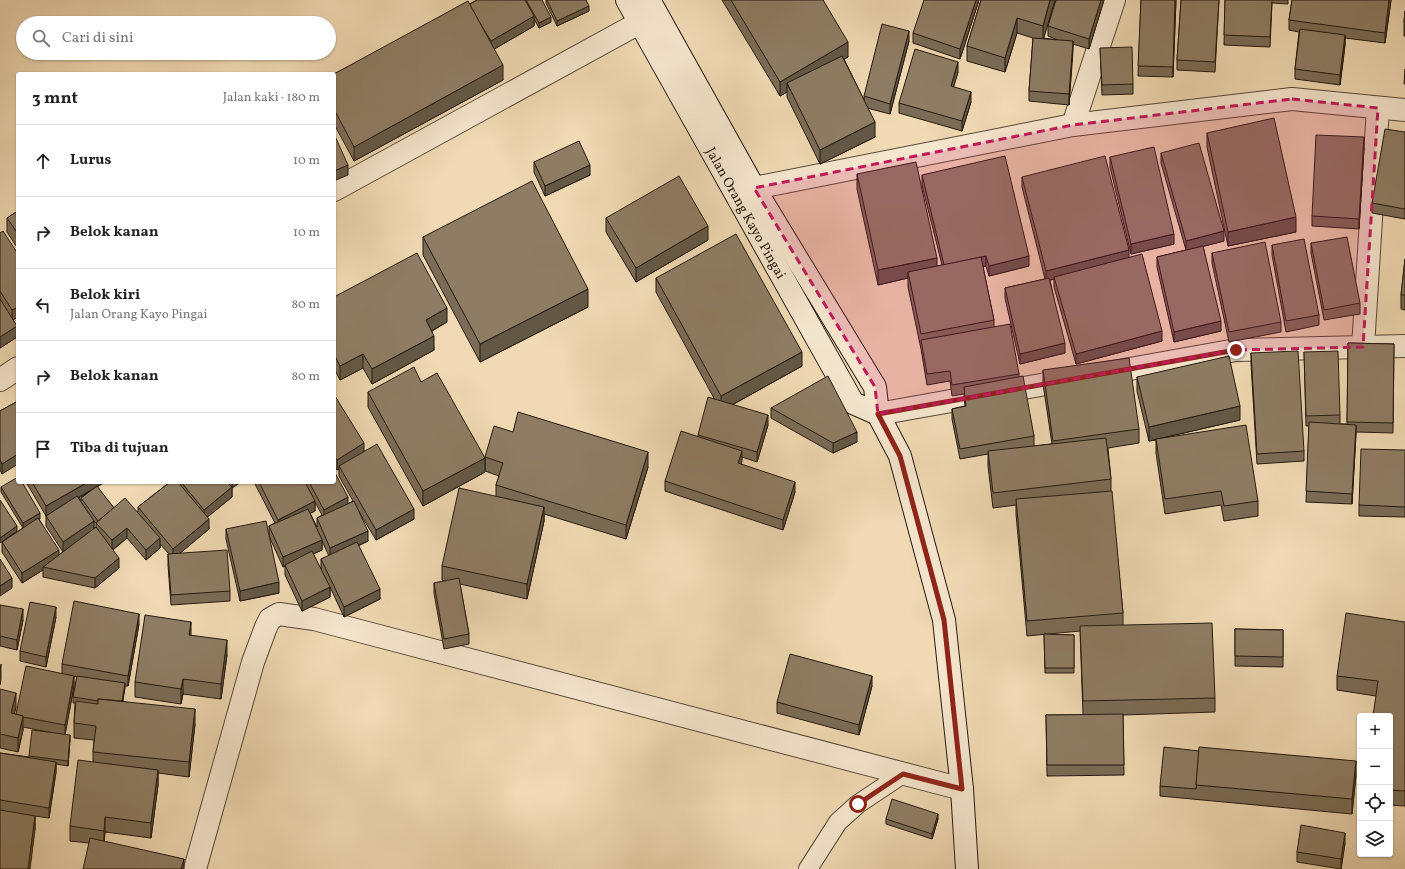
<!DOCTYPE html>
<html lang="id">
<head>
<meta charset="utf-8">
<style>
	body { margin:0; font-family:Vollkorn,serif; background:#f2f2f2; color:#222 }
	.controls { position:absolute; right:12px; bottom:12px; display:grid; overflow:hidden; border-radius:4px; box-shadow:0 1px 3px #0004 }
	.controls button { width:36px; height:36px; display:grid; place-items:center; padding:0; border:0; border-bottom:1px solid #e0e0e0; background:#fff; color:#222; font:20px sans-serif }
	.stop { position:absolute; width:12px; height:12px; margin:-9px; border:3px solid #8f2418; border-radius:50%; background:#fff }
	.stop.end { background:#8f2418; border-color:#fff; box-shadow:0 1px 4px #0008 }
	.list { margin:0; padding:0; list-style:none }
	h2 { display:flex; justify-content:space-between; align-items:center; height:52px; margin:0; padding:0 16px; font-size:17px }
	h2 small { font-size:13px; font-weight:400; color:#767676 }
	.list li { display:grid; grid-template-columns:26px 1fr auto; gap:12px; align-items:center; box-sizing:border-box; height:72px; padding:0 16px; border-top:1px solid #e0e0e0 }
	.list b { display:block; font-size:15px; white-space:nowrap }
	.list p { margin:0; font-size:13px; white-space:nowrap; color:#767676 }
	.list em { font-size:13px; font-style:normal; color:#767676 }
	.icon { flex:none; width:22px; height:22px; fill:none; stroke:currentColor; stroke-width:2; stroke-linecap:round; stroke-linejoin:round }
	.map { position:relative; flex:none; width:1405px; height:869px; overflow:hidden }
	.search { position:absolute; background:#fff; box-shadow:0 1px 3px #0004; left:16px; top:16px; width:320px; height:44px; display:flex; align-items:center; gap:10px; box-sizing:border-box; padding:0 14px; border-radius:22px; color:#767676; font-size:15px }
	.panel { position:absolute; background:#fff; box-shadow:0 1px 3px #0004; left:16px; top:72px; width:320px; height:412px; border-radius:4px }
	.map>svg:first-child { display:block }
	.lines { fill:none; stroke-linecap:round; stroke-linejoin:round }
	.service-casing { stroke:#564938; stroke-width:20 }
	.minor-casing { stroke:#564938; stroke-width:24 }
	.tertiary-casing { stroke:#564938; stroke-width:24 }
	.secondary-casing { stroke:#23190f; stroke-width:24 }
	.service { stroke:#f5e6ce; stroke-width:18 }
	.minor { stroke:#f5e6ce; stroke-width:22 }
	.tertiary { stroke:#f5e6ce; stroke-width:22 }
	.secondary { stroke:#f5e6ce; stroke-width:22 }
	.wall { fill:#7a6c56; stroke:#23190f; fill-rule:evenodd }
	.shaded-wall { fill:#635846; stroke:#23190f }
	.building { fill:#8e7d64; stroke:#23190f }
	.route { stroke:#8f2418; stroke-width:5 }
	.marked { fill:#c2185b; fill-opacity:0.2; stroke:#c2185b; stroke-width:3; stroke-dasharray:8 5; stroke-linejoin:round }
	.labels { text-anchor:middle; stroke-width:3.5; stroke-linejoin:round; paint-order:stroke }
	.street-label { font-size:14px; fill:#23190f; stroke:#f5e6ce }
</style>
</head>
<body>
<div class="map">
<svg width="1405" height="869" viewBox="0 0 1405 869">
	<rect width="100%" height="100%" fill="#f0d9b3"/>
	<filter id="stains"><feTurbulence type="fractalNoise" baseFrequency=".005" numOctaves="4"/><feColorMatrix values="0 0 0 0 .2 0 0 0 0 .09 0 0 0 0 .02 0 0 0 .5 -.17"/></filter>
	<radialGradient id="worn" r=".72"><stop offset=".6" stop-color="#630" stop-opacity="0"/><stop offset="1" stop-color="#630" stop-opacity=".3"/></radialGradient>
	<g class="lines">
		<defs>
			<path id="service" d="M808 869 838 822 858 804 903 774"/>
			<g id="minor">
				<path d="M1073 125 1114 0"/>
				<path d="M334 190 639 23"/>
				<path d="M1363 347 1378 108"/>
				<path d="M0 380 18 368"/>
				<path d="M878 414 1236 350 1405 346"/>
				<path d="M195 869 253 662 266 627 270 619 279 614 314 619 962 789"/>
			</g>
			<path id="tertiary" d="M754 188 1073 125 1292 99 1405 110"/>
			<g id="secondary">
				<path id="s1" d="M627 0 853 403 878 414"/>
				<path d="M649 0 754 188 875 387 878 414 900 456 944 620 962 789 967 869"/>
			</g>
		</defs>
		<use href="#service" class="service-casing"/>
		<use href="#minor" class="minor-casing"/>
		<use href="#tertiary" class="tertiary-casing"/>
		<use href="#secondary" class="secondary-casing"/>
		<use href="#service" class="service"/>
		<use href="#minor" class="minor"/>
		<use href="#tertiary" class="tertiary"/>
		<use href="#secondary" class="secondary"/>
	</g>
	<g class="wall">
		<path d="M477 0H542L551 22 539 28 534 19V26L494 49 503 80 354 161 334 124V74Z"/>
		<path d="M546 0H586L589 11 557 26 546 3Z"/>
		<path d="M722 0H823L848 57 844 59 864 100V96L909 41 890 114 867 108 875 137 820 164 787 97V92L780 96Z"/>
		<path d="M979 0 960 59 913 43V33Z"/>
		<path d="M981 0H1055L1043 38 1058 40 1048 36V26L1104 0 1089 49 1073 44 1069 105 1029 101V91L1033 38 1017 33 1005 72 967 61V46Z"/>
		<path d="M1141 0H1176L1173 77 1138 76Z"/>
		<path d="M1181 0H1219L1215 72 1177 70V60Z"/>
		<path d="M1225 0H1288V4L1272 3 1270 47 1224 45Z"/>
		<path d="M1292 0H1391L1385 43 1345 38V45L1340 85 1295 79V69L1299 32 1289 30V20Z"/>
		<path d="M1405 11V36H1404V22Z"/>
		<path d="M1100 48 1133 84V94L1102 95Z"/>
		<path d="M1405 69V84H1404Z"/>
		<path d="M958 72 953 87 971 102 962 131 899 113V103Z"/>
		<path d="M1405 132V219L1372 213V203Z"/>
		<path d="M1207 133 1296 232 1228 246 1207 147Z"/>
		<path d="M1364 148 1359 229 1312 226V216Z"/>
		<path d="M1161 153 1224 241 1203 246 1221 331 1174 342 1157 267V257L1186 250 1161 163Z"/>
		<path d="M1110 157 1174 244 1131 254 1110 167Z"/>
		<path d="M534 162 590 175 545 196 534 172Z"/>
		<path d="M857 174 937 266 942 265 922 185V175L1029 266 989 276 986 266 983 267 994 320V327L1019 374V377L1034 436V446L1052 444 1043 384V370L1139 429V443L1108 448 1111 479V491L1123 613V625L1215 698V712L1123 715 1124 775 1047 776 1046 715H1083L1080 631 1027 636 1016 514V505L993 508 988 466V454L960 459 952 419V409L965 406 964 394 952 396 950 381 927 385 921 349 908 287V278L878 285 857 189Z"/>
		<path d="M1022 177 1129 257 1162 341 1076 364 1054 287V279L1050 280 1065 353 1020 364 1005 298V288L1045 279 1022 187Z"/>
		<path d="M18 211V249L7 232V218Z"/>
		<path d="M606 218 708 240 636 282 606 232Z"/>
		<path d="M0 233 18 254V317L13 320 17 337 0 348Z"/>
		<path d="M423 237 588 307 480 362 423 255Z"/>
		<path d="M1311 243 1360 303V314L1324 320 1311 253Z"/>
		<path d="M1272 245 1319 315V325L1286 332 1272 255Z"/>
		<path d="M1212 253 1281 322V332L1229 342 1212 263Z"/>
		<path d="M1405 259V310L1401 309V295Z"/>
		<path d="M656 278 802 366 732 405 768 425 757 462 742 457 741 464 795 492 783 530 665 491V481L698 437V435L715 400 656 292Z"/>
		<path d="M334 297 447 322 432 331 434 350 372 384 363 368 340 380 334 368Z"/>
		<path d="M1348 343 1394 344 1393 433 1356 432 1352 504 1306 502 1309 426H1306L1304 352 1340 415V424H1347Z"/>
		<path d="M1251 353 1304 451V461L1257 464 1251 364Z"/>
		<path d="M1137 377 1240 420 1166 437 1258 501V516L1224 521 1221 505 1165 514 1156 453V440L1149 441 1137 391Z"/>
		<path d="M421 382 485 472 423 506 368 407V392Z"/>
		<path d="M334 396 364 451 414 519 376 540 358 510 368 541 358 546 380 599 344 617 330 587V597L302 611 285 575V566L283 567 269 536V526L275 523 255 484V482H334L348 504 353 501 339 476V469L337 470 334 466ZM315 502 322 515 317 518V527L310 513 315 511ZM322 541 329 556 321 559V570L313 554 322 550Z"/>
		<path d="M18 401 2 474 0 470V411Z"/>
		<path d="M771 408 857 442 833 453 771 418Z"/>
		<path d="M513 432 648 467 626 539 544 514V521L527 599 460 584 469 634V644L444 649 434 593V583L445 581 442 580V566L496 497V485L499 476 485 471V457Z"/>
		<path d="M1405 450V517L1359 516V505Z"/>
		<path d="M26 482H105L97 487 114 508 138 512V507L170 482H227L231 487 228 482H241L232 488V487V497L207 517 209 529 179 554 230 591V601L171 605 168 565V554H169L160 544V548L146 560 127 538 113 550 119 568 95 588 43 577V570L22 583 2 552V542L23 528 1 492V487L40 519H39L59 555 63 552 46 526V516ZM91 490 81 498V501L79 498ZM94 521 96 523V528H94Z"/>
		<path d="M226 529 279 593 240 601 226 539Z"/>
		<path d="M0 605 23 620 17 650 0 646Z"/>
		<path d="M56 617 46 667 20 661V651Z"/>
		<path d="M1405 622V806L1390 805V716L1376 696 1337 690V676Z"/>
		<path d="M139 624 128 686H125L123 701 195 724 189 777 158 773V785L151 838 105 832 104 841 184 869 89 843 70 841V826L93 762V752L94 740 74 738V723L75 703H73V697L77 677 74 676V686L65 734 70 740 68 766 56 764V772L49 818 35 816V830L0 810V753L29 757V756L53 733 23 727V730L18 752 0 748V689L16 707 14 714H16L62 673V664Z"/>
		<path d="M1235 629 1283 630V667L1235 666Z"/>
		<path d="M1044 634 1074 635V673H1045Z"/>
		<path d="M191 635 227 655 221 699 183 694 181 704 135 697V682Z"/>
		<path d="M872 686 859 735 777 713V702Z"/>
		<path d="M1356 775 1352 814 1160 796V786Z"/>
		<path d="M886 819H938L932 839 886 824Z"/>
		<path d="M1345 843 1341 869 1297 862V852Z"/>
	</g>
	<g class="shaded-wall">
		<path d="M976 0H979L960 59V49Z"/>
		<path d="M1050 0H1055L1043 41V26Z"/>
		<path d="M1101 0H1104L1089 49V39Z"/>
		<path d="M1175 0H1176L1173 77V67Z"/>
		<path d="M1389 0H1391L1385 43V33Z"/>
		<path d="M589 6V11L557 26V21Z"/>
		<path d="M534 16V26L491 51V41Z"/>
		<path d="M551 17V22L539 28V23Z"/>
		<path d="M1017 18V33L1005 72V58Z"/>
		<path d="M909 31V41L890 114V104Z"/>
		<path d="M1345 35V45L1340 85V75Z"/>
		<path d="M1073 41V51L1069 105V94Z"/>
		<path d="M848 42V57L790 90 787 83V92L780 96V82Z"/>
		<path d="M958 62V72L951 96V86Z"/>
		<path d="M503 65V80L354 161V147Z"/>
		<path d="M971 92V102L962 131V121Z"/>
		<path d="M875 122V137L820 164V150Z"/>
		<path d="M1364 137V148L1359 229V219Z"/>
		<path d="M348 165V175L334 181V171Z"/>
		<path d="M590 165V175L545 196V186Z"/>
		<path d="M1296 217V232L1228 246V232Z"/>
		<path d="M708 226V240L636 282V268Z"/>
		<path d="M1224 231V241L1186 251V241Z"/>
		<path d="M1174 234V244L1131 254V244Z"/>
		<path d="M1129 250V260L1054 277V279L1046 281V271Z"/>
		<path d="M986 256V266L944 276V266Z"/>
		<path d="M1029 256V266L989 276V266Z"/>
		<path d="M937 258V272H908V278L878 285V270Z"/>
		<path d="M588 289V307L480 362V344Z"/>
		<path d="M18 307V317L12 320V310Z"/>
		<path d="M447 308V322L426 334V320Z"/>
		<path d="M1221 321V331L1174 342V332Z"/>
		<path d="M17 326V337L0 348V337Z"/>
		<path d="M1162 331V341L1076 364V354Z"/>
		<path d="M434 336V350L372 384V369Z"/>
		<path d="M1065 343V353L1020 364V354Z"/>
		<path d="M802 352V366L721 411V396Z"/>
		<path d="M363 354V368L340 380V366Z"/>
		<path d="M1240 406V420L1149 441V427Z"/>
		<path d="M768 415V425L757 462V452Z"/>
		<path d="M1356 425V435L1352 504V494Z"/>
		<path d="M857 432V442L833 453V443Z"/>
		<path d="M364 443V454L339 466V469L337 470V460Z"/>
		<path d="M742 451V461L738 473V463Z"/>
		<path d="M648 452V467L626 539V525Z"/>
		<path d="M18 454V464L2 474V464Z"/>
		<path d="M485 458V472L423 506V491Z"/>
		<path d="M88 482H105L46 516V506Z"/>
		<path d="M232 482H241L232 488Z"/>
		<path d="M795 482V492L783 530V520Z"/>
		<path d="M232 487V497L204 520V510Z"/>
		<path d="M348 497V507L324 520V510Z"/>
		<path d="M315 501V511L278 530V520Z"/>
		<path d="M544 507V521L527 599V584Z"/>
		<path d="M414 509V519L376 540V530Z"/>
		<path d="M40 513V519L23 529V523Z"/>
		<path d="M209 519V529L173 559V549Z"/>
		<path d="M94 521V531L63 552V542Z"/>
		<path d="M17 526V531L0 543V538Z"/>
		<path d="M127 528V538L112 550V540Z"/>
		<path d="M368 531V541L330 558V548Z"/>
		<path d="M160 538V548L146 560V550Z"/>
		<path d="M322 540V550L286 566 285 565V566L283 567V557Z"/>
		<path d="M59 550V560L43 567V570L22 583V573Z"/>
		<path d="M119 558V568L95 588V578Z"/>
		<path d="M12 578V588L0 596V586Z"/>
		<path d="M279 582V593L240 601V591Z"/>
		<path d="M330 587V597L302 611V601Z"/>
		<path d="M380 589V599L344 617V607Z"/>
		<path d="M56 607V617L46 667V657Z"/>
		<path d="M23 609V620L17 650V640Z"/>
		<path d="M139 614V624L128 686V676Z"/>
		<path d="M191 622V637L189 635Z"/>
		<path d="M227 640V655L221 699V684Z"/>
		<path d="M1 664V679L0 685V670Z"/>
		<path d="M74 676V686L65 735V725Z"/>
		<path d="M872 676V686L859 735V725Z"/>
		<path d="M183 679V694L181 704V689Z"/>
		<path d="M125 683V688L121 709V704Z"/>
		<path d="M16 693V707L11 727V713Z"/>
		<path d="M195 709V724L189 777V762Z"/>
		<path d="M23 716V730L18 752V738Z"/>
		<path d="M70 735V740L68 766V761Z"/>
		<path d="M1356 761V775L1352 814V799Z"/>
		<path d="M56 762V772L49 818V808Z"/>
		<path d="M158 770V785L151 838V823Z"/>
		<path d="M938 814V819L932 839V834Z"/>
		<path d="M35 816V830L30 869H28Z"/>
		<path d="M105 817V832L104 845V831Z"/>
		<path d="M1345 833V843L1341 869V859Z"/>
		<path d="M184 859V869H181Z"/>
	</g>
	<g class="building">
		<path d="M477 0H525L534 16 491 41 469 5Z"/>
		<path d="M526 0H542L551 17 539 23Z"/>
		<path d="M547 0H586L589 6 557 21Z"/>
		<path d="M731 0H823L848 42 780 82Z"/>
		<path d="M924 0H976L960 49 913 33Z"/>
		<path d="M981 0H1050L1043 26 1017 18 1005 58 967 46Z"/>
		<path d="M1056 0H1101L1089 39 1048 26Z"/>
		<path d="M1141 0H1175L1173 67 1138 66Z"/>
		<path d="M1181 0H1219L1215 62 1177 60Z"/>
		<path d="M1225 0H1272L1270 37 1224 35Z"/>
		<path d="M1292 0H1389L1385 33 1289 20Z"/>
		<path d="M468 1 503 65 354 147 334 109V74Z"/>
		<path d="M1405 11V22H1404Z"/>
		<path d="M882 24 909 31 890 104 864 96Z"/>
		<path d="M1300 29 1345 35 1340 75 1295 69Z"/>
		<path d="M1033 38 1073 41 1069 94 1029 91Z"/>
		<path d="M1132 47 1133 84 1102 85 1100 48Z"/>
		<path d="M915 49 958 62 951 86 971 92 962 121 899 103Z"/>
		<path d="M842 56 875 122 820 150 787 83Z"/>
		<path d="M1274 118 1296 217 1228 232 1207 133Z"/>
		<path d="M1385 129 1405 132V209L1372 203Z"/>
		<path d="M334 134 348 165 334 171Z"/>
		<path d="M1316 135 1364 137 1359 219 1312 216Z"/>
		<path d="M579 141 590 165 545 186 534 162Z"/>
		<path d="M1199 143 1224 231 1186 241 1161 153Z"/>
		<path d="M1154 147 1174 234 1131 244 1110 157Z"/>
		<path d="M1005 156 1029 256 989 266 986 256 944 265 922 175Z"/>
		<path d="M1105 156 1129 250 1046 271 1022 177Z"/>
		<path d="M916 162 937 258 878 270 857 174Z"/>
		<path d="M679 176 708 226 636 268 606 218Z"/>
		<path d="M532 181 588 289 480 344 423 237Z"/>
		<path d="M18 211V234L7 218Z"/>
		<path d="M3 231 18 254V307L12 310 0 291V233Z"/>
		<path d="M736 234 802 352 721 396 656 278Z"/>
		<path d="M1347 237 1360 303 1324 310 1311 243Z"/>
		<path d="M1304 239 1319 315 1286 321 1272 245Z"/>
		<path d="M1265 242 1281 322 1229 332 1212 253Z"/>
		<path d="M1203 246 1221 321 1174 332 1157 257Z"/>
		<path d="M417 253 447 308 426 320 434 336 372 369 363 354 340 366 334 354V297Z"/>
		<path d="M1142 254 1162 331 1076 354 1054 277Z"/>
		<path d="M981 257 994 320 921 334 908 272Z"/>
		<path d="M1405 259V295H1401Z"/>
		<path d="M1049 278 1065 343 1020 354 1005 288Z"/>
		<path d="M0 299 17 326 0 337Z"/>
		<path d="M1010 324 1019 374 952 385 950 371 927 374 921 340Z"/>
		<path d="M1348 343 1394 344 1393 423 1347 422Z"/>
		<path d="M1298 351 1304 451 1257 454 1251 353Z"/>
		<path d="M1338 351 1340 415 1306 416 1304 352Z"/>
		<path d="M1229 356 1240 406 1149 427 1137 377Z"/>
		<path d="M1129 358 1139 429 1053 441 1043 370Z"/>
		<path d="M414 367 421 382 437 373 485 458 423 491 368 392Z"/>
		<path d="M828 376 857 432 833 443 771 408Z"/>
		<path d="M1023 376 1034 436 960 449 952 409 966 406 964 387Z"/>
		<path d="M334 396H335L364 443 337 460 334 456Z"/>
		<path d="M708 397 768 415 757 452 698 435Z"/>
		<path d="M18 401V454L2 464 0 460V411Z"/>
		<path d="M518 412 648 452 626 525 496 485 503 463 485 457 494 426 513 432Z"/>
		<path d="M1309 422 1356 425 1352 494 1306 491Z"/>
		<path d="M1246 425 1258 501 1224 506 1221 491 1165 499 1156 439Z"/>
		<path d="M681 431 742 451 738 463 795 482 783 520 665 481Z"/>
		<path d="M1106 438 1111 479 993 493 988 451Z"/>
		<path d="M377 444 414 509 376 530 339 466Z"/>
		<path d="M1361 449 1405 450V507L1359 505Z"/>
		<path d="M334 471 348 497 324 510 309 482H334Z"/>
		<path d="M18 477V482H22L40 513 23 523 1 487Z"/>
		<path d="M32 482H88L46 506Z"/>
		<path d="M170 482H178L209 519 173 549 138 507Z"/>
		<path d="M181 482H227L232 487 204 510Z"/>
		<path d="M259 482H305L315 501 278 520Z"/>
		<path d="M97 486 114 508 98 521 81 498Z"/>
		<path d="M459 488 544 507 527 584 442 566Z"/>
		<path d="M1112 491 1123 613 1027 621 1016 499Z"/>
		<path d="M77 496 94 521 63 542 46 516Z"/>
		<path d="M125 498 160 538 146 550 127 528 112 540 96 523Z"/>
		<path d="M0 500 17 526 0 538Z"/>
		<path d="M354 501 368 531 330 548 317 518Z"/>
		<path d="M308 509 322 540 283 557 269 526Z"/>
		<path d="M38 518 59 550 22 573 2 542Z"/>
		<path d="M266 521 279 582 240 591 226 529Z"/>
		<path d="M96 527 119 558 95 578 43 567Z"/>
		<path d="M357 542 380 589 344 607 321 559Z"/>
		<path d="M227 550 230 591 171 595 168 554Z"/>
		<path d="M312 551 330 587 302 601 285 565Z"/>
		<path d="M0 559 12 578 0 586Z"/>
		<path d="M459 578 469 634 444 639 434 583Z"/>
		<path d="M74 601 139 614 128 676 62 664Z"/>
		<path d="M30 602 56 607 46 657 20 651Z"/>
		<path d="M0 605 23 609 17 640 0 636Z"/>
		<path d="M1346 613 1405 622V791L1390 790V716H1373L1378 681 1337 676Z"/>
		<path d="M145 615 191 622 189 635 227 640 221 684 183 679 181 689 135 682Z"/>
		<path d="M1212 623 1215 698 1083 701 1080 626Z"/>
		<path d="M1235 629 1283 630V657L1235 656Z"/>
		<path d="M1044 634 1074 635V668H1045Z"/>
		<path d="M790 654 872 676 859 725 777 702Z"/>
		<path d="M26 666 74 676 65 725 23 717V716L16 714Z"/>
		<path d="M77 676 125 683 122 701 98 699V701L73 697Z"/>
		<path d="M0 689 16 693 11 713 23 716 18 738 0 734Z"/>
		<path d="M98 699 195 709 189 762 93 752 96 726 74 723 76 701 98 704Z"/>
		<path d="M1123 714 1124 765H1047L1046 715Z"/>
		<path d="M32 730 70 735 68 761 29 756Z"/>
		<path d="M1164 747 1199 751 1196 789 1160 786Z"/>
		<path d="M1199 747 1356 761 1352 799 1196 785Z"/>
		<path d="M0 753 56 762 49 808 0 800Z"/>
		<path d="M78 760 158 770 151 823 105 817 104 831 70 826Z"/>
		<path d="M892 799 938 814 932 834 886 819Z"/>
		<path d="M0 810 35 816 28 869H0Z"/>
		<path d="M1301 825 1345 833 1341 859 1297 852Z"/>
		<path d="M90 838 184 859 181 869H83Z"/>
	</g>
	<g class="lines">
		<path class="route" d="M858 804 903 774 962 789 944 620 900 456 878 414 1236 350"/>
	</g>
	<path class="marked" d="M1292 99 1378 108 1363 347 1236 350 878 414 875 387 754 188 1073 125Z"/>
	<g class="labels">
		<g class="street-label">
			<text dy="5" stroke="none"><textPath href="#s1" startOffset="244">Jalan Orang Kayo Pingai</textPath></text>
		</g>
	</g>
	<rect width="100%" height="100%" filter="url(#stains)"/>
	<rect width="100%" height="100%" fill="url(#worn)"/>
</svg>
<div class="controls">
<button>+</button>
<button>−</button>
<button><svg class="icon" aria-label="locate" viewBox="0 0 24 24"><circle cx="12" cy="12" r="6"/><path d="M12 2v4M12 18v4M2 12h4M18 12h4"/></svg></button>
<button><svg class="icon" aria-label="layers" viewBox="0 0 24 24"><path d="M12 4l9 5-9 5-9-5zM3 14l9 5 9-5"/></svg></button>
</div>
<div class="stop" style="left:858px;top:804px"></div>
<div class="stop end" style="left:1236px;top:350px"></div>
<div class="search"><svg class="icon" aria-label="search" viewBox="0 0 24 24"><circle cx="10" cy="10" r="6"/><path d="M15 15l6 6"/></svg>Cari di sini</div>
<section class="panel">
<h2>3 mnt<small>Jalan kaki · 180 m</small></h2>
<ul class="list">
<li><svg class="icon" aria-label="ahead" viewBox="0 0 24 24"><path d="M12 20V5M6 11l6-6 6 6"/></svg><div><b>Lurus</b></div><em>10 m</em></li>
<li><svg class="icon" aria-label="right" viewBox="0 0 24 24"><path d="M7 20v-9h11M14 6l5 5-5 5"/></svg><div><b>Belok kanan</b></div><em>10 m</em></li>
<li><svg class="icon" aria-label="left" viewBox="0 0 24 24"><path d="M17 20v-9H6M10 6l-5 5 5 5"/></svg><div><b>Belok kiri</b><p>Jalan Orang Kayo Pingai</p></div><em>80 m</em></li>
<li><svg class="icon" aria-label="right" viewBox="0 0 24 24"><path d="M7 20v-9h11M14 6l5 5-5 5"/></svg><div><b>Belok kanan</b></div><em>80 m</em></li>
<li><svg class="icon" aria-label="arrive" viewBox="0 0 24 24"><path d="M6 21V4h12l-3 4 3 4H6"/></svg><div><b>Tiba di tujuan</b></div></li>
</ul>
</section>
</div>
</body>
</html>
